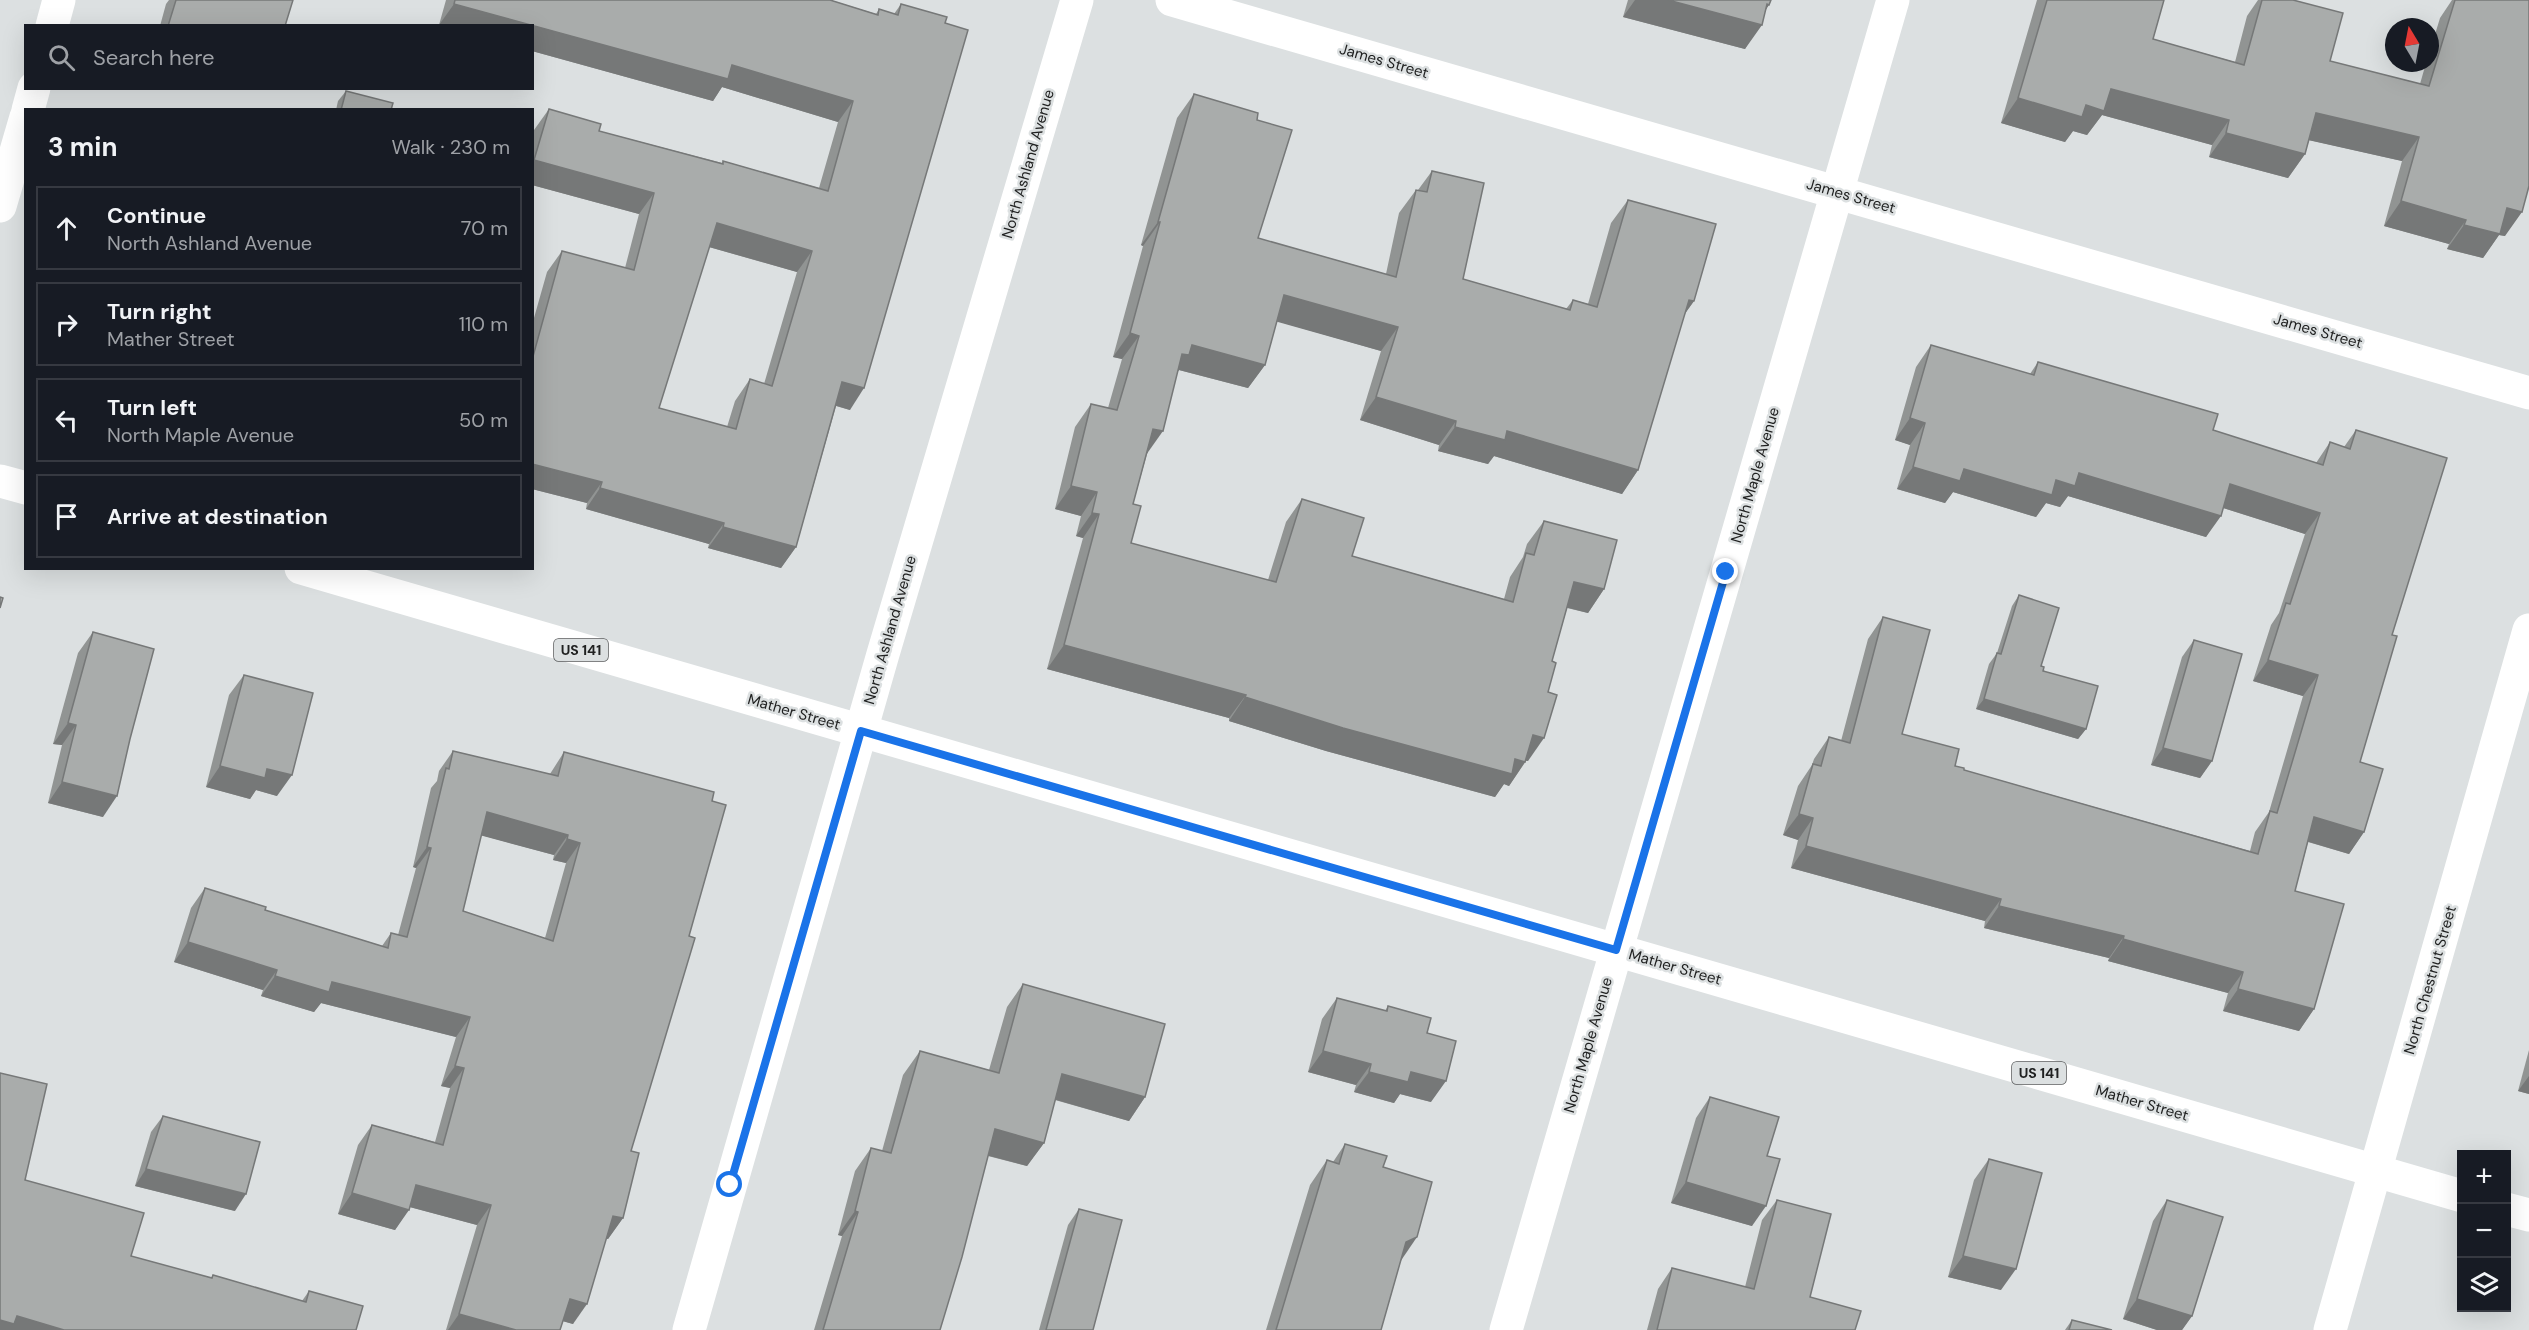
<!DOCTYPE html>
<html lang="en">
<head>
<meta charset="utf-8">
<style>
	body { margin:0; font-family:"DM Sans",sans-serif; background:#20242c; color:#f1f3f6 }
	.controls { position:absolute; right:18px; bottom:18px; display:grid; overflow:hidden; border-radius:0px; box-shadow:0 6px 24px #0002 }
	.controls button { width:54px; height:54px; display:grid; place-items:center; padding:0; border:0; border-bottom:2px solid #363941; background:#171b24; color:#f1f3f6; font:30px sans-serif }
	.compass { position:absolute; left:2385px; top:18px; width:54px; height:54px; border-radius:50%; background:#171b24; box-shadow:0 6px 24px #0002; rotate:350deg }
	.stop { position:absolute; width:18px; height:18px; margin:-14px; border:4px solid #1a73e8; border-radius:50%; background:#fff }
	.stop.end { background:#1a73e8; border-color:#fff; box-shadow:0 2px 6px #0008 }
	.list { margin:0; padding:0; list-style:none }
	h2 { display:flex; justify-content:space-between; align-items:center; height:78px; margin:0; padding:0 24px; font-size:26px }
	h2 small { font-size:20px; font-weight:400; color:#9ea1a6 }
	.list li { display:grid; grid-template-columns:39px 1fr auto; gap:18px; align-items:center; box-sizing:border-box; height:84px; margin:0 12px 12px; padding:0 12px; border:2px solid #363941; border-radius:0px }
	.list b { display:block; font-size:22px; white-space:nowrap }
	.list p { margin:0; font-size:20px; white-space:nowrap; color:#9ea1a6 }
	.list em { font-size:20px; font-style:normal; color:#9ea1a6 }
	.icon { flex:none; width:33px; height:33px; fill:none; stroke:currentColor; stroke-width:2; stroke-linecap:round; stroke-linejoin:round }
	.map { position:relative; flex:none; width:2529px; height:1330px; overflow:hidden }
	.search { position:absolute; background:#171b24; box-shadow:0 6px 24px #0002; left:24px; top:24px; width:510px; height:66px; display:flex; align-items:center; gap:15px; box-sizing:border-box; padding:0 21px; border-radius:0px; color:#9ea1a6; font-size:22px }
	.panel { position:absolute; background:#171b24; box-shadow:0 6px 24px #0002; left:24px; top:108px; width:510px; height:462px; border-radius:0px }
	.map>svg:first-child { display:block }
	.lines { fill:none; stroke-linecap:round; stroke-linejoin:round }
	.minor { stroke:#fff; stroke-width:33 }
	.major { stroke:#fff; stroke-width:33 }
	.wall { fill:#919493; fill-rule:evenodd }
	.shaded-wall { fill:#767878 }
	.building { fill:#a9acab; stroke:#767878; stroke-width:1.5; fill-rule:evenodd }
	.route { stroke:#1a73e8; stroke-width:8 }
	.labels { text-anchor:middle; stroke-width:5; stroke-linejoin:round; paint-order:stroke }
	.shield { fill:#dce0e1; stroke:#585a5b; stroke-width:1.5 }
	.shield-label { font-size:14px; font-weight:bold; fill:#202121 }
	.street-label { font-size:15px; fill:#202121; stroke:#dce0e1 }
</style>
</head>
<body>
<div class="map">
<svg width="2529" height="1330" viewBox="0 0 2529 1330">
	<rect width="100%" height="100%" fill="#dce0e1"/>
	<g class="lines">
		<g class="minor">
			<path d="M1172 0 2529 393"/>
			<path d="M52 26 59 0"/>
			<path d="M28 110 34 88"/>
			<path d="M0 206 26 117"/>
			<path d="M689 1330 883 654 1077 0"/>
			<path d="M1506 1330 1893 0"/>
			<path d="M2330 1330 2529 630"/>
		</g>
		<g class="major">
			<path d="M0 481 26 488"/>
			<path d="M301 568 2462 1196"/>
			<path d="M2506 1209 2529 1215"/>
		</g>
	</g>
	<g class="wall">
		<path d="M169 0H293L285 26H160L166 4Z"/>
		<path d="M446 0H830L876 14 879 9 894 14 901 4 850 410 836 406 796 547 781 568 708 548 709 544 586 509 587 503 532 489V325L547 272 562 251 625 268 639 214 532 185V135L534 130 549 109 599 131 722 163 723 161 819 188 838 122 722 87 713 101 532 51V26L439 25ZM709 247 797 272 764 384 750 379 735 401 727 427 659 408Z"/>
		<path d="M1628 0H1771L1745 49 1623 17Z"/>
		<path d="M2037 0H2164L2153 39 2235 62 2247 16 2258 0H2293L2330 61 2420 84 2426 63H2430V51L2440 18 2452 0H2529L2505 236 2499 235 2483 258 2447 249 2449 244 2384 226 2402 161 2309 140 2305 154 2288 178 2209 157 2212 145 2102 115 2087 135 2073 131 2065 142 2001 123Z"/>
		<path d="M346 91 391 110H336L338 101Z"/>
		<path d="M1194 94 1257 120 1258 238 1386 274 1399 213 1416 190H1418L1432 171 1463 279 1566 309 1573 300 1588 304 1611 223 1628 200 1694 301 1685 313 1638 470 1622 494 1494 456 1488 464 1438 451 1439 445 1360 420 1381 351 1277 321 1265 365 1248 388 1179 370 1177 372 1147 454 1133 504 1131 543 1268 580 1286 522 1302 499 1352 556 1504 599 1510 577 1523 557 1527 544 1544 521 1604 589 1588 613 1567 608 1552 661 1528 761H1526L1509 786 1504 784 1495 797 1326 751 1229 721V718L1047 669 1083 538 1076 536 1081 516 1055 509 1075 427 1091 404 1108 408 1122 359 1113 357 1143 246 1141 245 1177 118Z"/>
		<path d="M1931 345 2030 374 2038 362 2213 430 2316 463 2330 442 2344 447 2356 430 2392 635 2360 762 2364 832 2349 854 2308 842 2295 891 2314 1009 2299 1031 2223 1011 2228 993 2108 961 2109 958 1984 928 1985 921 1791 868 1798 840 1783 835 1798 786 1812 765 1814 759 1829 737 1841 741 1868 639 1883 617 1902 734 1955 766 1964 770 2250 851 2255 832 2269 812 2303 696 2253 681 2271 625 2279 613 2305 534 2223 508 2206 537 2068 496 2060 507 2046 503 2036 517 1953 492 1945 503 1897 489 1910 445 1895 440 1916 367Z"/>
		<path d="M2019 595 2041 666 2086 729 2078 739 1976 709 1989 664 1997 653 2012 606Z"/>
		<path d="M93 632 103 817 48 803 62 745 53 744 78 653Z"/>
		<path d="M2194 640 2212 761 2200 778 2151 765 2182 657Z"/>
		<path d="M244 675 277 796 256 790 250 799 206 787 229 695Z"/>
		<path d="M453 751 550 774 564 752 712 801 689 936 631 1151 623 1218 608 1239 606 1238 573 1324 563 1321 560 1330H446L477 1225 410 1207 395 1230 338 1214 358 1145 372 1125 435 1142 450 1088 441 1086 456 1037 321 1003 314 1012 261 996 263 990 174 962 191 908 205 888 265 910 382 946 391 933 398 935 416 868 413 867 431 788 437 781 439 771ZM481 835 554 855 553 860 566 863 545 938 463 911Z"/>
		<path d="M1023 984 1145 1097 1129 1121 1055 1100 1044 1143 1027 1166 988 1156 940 1330H814L842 1236 838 1235 855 1171 871 1148 882 1151 903 1075 920 1051 989 1070 1007 1007Z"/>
		<path d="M1337 998 1385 1011 1388 1006 1427 1033 1431 1102 1400 1094 1394 1103 1354 1092 1356 1085 1308 1072 1322 1019Z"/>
		<path d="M2529 1050V1094L2518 1091Z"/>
		<path d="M1710 1097 1767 1156 1752 1226 1671 1203 1696 1118Z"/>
		<path d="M163 1116 235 1211 135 1186 151 1132Z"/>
		<path d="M1345 1144 1383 1167 1401 1260 1381 1330H1266L1310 1185 1327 1160 1333 1162Z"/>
		<path d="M1989 1159 2001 1290 1948 1277 1974 1180Z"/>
		<path d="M25 1180 131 1256 211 1278 213 1275 302 1301 309 1291 356 1330H0Z"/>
		<path d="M1777 1200 1810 1297 1855 1330H1647L1658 1289 1672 1268 1745 1287 1762 1220Z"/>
		<path d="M2167 1200 2192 1316 2182 1330H2157L2123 1319 2153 1221Z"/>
		<path d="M1079 1209 1093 1330H1039L1068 1225Z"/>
		<path d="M2072 1320 2112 1330H2065Z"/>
	</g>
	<g class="shaded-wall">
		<path d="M1635 0H1668L1769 5 1756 24 1762 25 1745 49 1623 17Z"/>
		<path d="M454 4 732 65 853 101 838 122 722 87 713 101 532 51V26L439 25Z"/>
		<path d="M2111 89 2229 120 2212 145 2102 115 2087 135 2073 131 2065 142 2001 123 2018 98 2086 105Z"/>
		<path d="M2316 113 2419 137 2402 161 2299 138Z"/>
		<path d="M2226 133 2305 154 2288 178 2209 157Z"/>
		<path d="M534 160 654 193 639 214 532 185V163Z"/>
		<path d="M2401 201 2466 220 2449 244 2384 226Z"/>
		<path d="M2507 208 2522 212 2505 236 2499 235 2483 258 2447 249 2464 225Z"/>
		<path d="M1158 222H1160L1143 246 1141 245Z"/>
		<path d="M717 223 812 251 797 272 702 245Z"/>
		<path d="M1284 295 1398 327 1381 351 1267 319Z"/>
		<path d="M1689 300 1694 301 1677 325Z"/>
		<path d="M1130 333 1139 336 1122 359 1113 357Z"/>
		<path d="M1192 345 1265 365 1248 388 1179 370 1172 379 1182 354Z"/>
		<path d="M842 382 864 388 850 410 827 403Z"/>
		<path d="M1376 397 1456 421 1439 445 1360 420Z"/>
		<path d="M1910 418 1925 423 1910 445 1895 440Z"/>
		<path d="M1455 427 1507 431 1638 470 1622 494 1494 456 1488 464 1438 451Z"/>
		<path d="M1153 429 1163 431 1146 455Z"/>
		<path d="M532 464 602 482 587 503 532 489Z"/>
		<path d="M1913 467 1964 469 2056 480 2079 473 2221 516 2206 537 2068 496 2060 507 2046 503 2036 517 1953 492 1945 503 1897 489Z"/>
		<path d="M2230 484 2320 513 2305 534 2214 505Z"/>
		<path d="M1071 486 1097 492 1081 516 1055 509Z"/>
		<path d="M600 488 724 523 709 544 586 509Z"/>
		<path d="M1092 513 1099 514 1083 538 1076 536Z"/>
		<path d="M723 527 796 547 781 568 708 548Z"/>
		<path d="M1574 582 1604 589 1588 613 1557 605Z"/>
		<path d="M1064 645 1246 695 1229 718 1047 669Z"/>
		<path d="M2268 660 2318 675 2303 696 2253 681Z"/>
		<path d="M1245 697 1515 759 1525 762 1509 786 1504 784 1495 797 1326 751 1229 721Z"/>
		<path d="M1984 699 2086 729 2078 739 1976 709Z"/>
		<path d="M68 723 76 725 62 745 53 744Z"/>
		<path d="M1533 735 1544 738 1528 761 1516 758Z"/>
		<path d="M2163 748 2212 761 2200 778 2151 765Z"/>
		<path d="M220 766 267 769 292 775 277 796 256 790 250 799 206 787Z"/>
		<path d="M62 782 117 796 103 817 48 803Z"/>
		<path d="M487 812 568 835 554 855 472 833Z"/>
		<path d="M1799 814 1813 818 1798 840 1783 835Z"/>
		<path d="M2314 817 2364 832 2349 854 2299 839Z"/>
		<path d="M567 839 580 843 566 863 553 860Z"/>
		<path d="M1806 846 2001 899 1985 921 1791 868Z"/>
		<path d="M427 847 431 848 416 868 413 867Z"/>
		<path d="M1999 906 2124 936 2109 958 1984 928Z"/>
		<path d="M2123 939 2243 972 2228 993 2108 961Z"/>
		<path d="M188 942 277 970 263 990 174 962Z"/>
		<path d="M275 976 332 982 470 1017 456 1037 321 1003 314 1012 261 996Z"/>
		<path d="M2238 989 2314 1009 2299 1031 2223 1011Z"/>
		<path d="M1323 1051 1371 1064 1356 1085 1308 1072Z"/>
		<path d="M455 1066 464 1068 450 1088 441 1086Z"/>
		<path d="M1369 1072H1411L1446 1081 1431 1102 1400 1094 1394 1103 1354 1092Z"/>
		<path d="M1062 1074 1145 1097 1129 1121 1046 1097Z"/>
		<path d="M2529 1076V1094L2518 1091Z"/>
		<path d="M995 1129 1044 1143 1027 1166 978 1153Z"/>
		<path d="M146 1169 246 1194 235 1211 135 1186Z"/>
		<path d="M1686 1182 1766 1206 1752 1226 1671 1203Z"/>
		<path d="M416 1185 491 1205 477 1225 402 1205Z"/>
		<path d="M352 1193 409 1210 395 1230 338 1214Z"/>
		<path d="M855 1211 858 1212 842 1236 838 1235Z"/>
		<path d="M613 1216 623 1218 608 1239 598 1236Z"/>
		<path d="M1417 1237 1400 1262 1406 1242Z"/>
		<path d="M1963 1256 2016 1269 2001 1290 1948 1277Z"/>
		<path d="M570 1299 587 1304 573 1324 555 1319Z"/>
		<path d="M2137 1299 2192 1316 2182 1330H2157L2123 1319Z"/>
		<path d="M459 1314 516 1330H448Z"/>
		<path d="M17 1316 64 1330H0V1320Z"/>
	</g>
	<g class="building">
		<path d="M176 0H293L285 26H168Z"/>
		<path d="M455 0H830L878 15 879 9 898 15 901 4 947 17 945 23 968 30 864 388 842 382 796 547 723 527 724 523 600 488 602 482 532 464V360L562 251 634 270 654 193 534 160 549 109 601 124 599 131 723 164V161L828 191 853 101 732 65 728 79 454 4ZM717 223 812 251 772 386 750 379 736 429 659 408Z"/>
		<path d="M1668 0H1771L1769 5 1767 4 1762 25Z"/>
		<path d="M2047 0H2164L2153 39 2244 65 2262 0H2293L2343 13 2330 61 2429 86 2455 0H2529V186L2522 212 2507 208 2500 234 2464 225 2466 220 2401 201 2419 137 2316 113 2305 154 2226 133 2229 120 2111 89 2104 111 2086 105 2082 117 2018 98Z"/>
		<path d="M346 91 393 103 391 110H341Z"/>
		<path d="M1194 94 1258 113 1257 120 1292 130 1258 238 1396 277 1416 190 1427 192 1432 171 1484 183 1463 279 1570 310 1573 300 1597 307 1628 200 1716 224 1694 301 1689 300 1638 470 1507 431 1505 440 1455 427 1456 421 1376 397 1398 327 1284 295 1265 365 1192 345 1189 355 1182 354 1163 431 1153 429 1133 504 1141 506 1131 543 1276 582 1302 499 1364 518 1352 556 1513 602 1526 553 1534 555 1544 521 1617 540 1604 589 1574 582 1552 661 1556 663 1548 692 1557 695 1544 738 1533 735 1525 762 1515 759 1512 774 1343 728 1245 697 1246 695 1064 645 1099 514 1092 513 1097 492 1071 486 1091 404 1117 410 1139 336 1130 333 1160 222H1158Z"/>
		<path d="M1931 345 2034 375 2038 362 2218 414 2213 430 2323 465 2330 442 2350 449 2356 430 2447 458 2392 635 2397 636 2360 762 2383 769 2364 832 2314 817 2295 891 2344 904 2314 1009 2238 989 2243 972 2123 939 2124 936 1999 906 2001 899 1806 846 1813 818 1799 814 1813 764 1821 766 1829 737 1850 743 1883 617 1930 630 1902 734 1959 749 1955 766 1964 768V770L2258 854 2270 811 2277 813 2318 675 2268 660 2286 603 2290 604 2320 513 2230 484 2221 516 2079 473 2075 486 2056 480 2052 495 1964 469 1960 481 1913 467 1925 423 1910 418Z"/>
		<path d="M2019 595 2059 608 2041 666 2044 667 2043 671 2098 686 2086 729 1984 699 1997 653 2001 654Z"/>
		<path d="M0 597 3 598 0 608Z"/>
		<path d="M93 632 154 649 130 739 117 796 62 782 76 725 68 723Z"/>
		<path d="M2194 640 2242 654 2212 761 2163 748Z"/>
		<path d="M244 675 313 693 292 775 267 769 265 778 220 766Z"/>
		<path d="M453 751 558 776 564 752 714 792 712 801 726 805 689 936 695 938 631 1151 639 1153 623 1218 613 1216 587 1304 570 1299 560 1330H516L459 1314 491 1205 416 1185 409 1210 352 1193 372 1125 443 1145 464 1068 455 1066 470 1017 332 982 329 992 275 976 277 970 188 942 205 888 266 907 265 910 388 948 391 933 407 937 431 848 427 847 446 768 449 769ZM487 812 568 835 567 839 580 843 553 941 463 911Z"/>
		<path d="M1023 984 1165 1024 1145 1097 1062 1074 1044 1143 995 1129 962 1257 940 1330H823L858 1212 855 1211 871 1148 891 1153 920 1051 999 1073Z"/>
		<path d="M1337 998 1387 1011 1388 1006 1431 1018 1427 1033 1456 1041 1446 1081 1411 1072 1408 1082 1369 1072 1371 1064 1323 1051Z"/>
		<path d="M0 1073 47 1084 25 1180 144 1213 131 1256 212 1278 213 1275 306 1302 309 1291 363 1306 356 1330H64L17 1316 14 1324 0 1320Z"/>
		<path d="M1710 1097 1779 1117 1767 1156 1780 1159 1766 1206 1686 1182Z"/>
		<path d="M163 1116 260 1142 246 1194 146 1169Z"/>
		<path d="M1345 1144 1387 1156 1383 1167 1432 1182 1417 1237 1406 1242 1381 1330H1276L1327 1160 1339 1164Z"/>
		<path d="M1989 1159 2042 1173 2016 1269 1963 1256Z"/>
		<path d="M1777 1200 1831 1214 1810 1297 1861 1311 1855 1330H1657L1672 1268 1754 1289Z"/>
		<path d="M2167 1200 2223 1217 2192 1316 2137 1299Z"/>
		<path d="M1079 1209 1122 1220 1093 1330H1046Z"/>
		<path d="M2072 1320 2112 1330H2069Z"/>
	</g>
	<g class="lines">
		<path class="route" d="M730 1185 861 731 1616 950 1726 572"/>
	</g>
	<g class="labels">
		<g class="shield">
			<rect x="554" y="639" width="54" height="22" rx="4.5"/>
			<rect x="2012" y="1062" width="54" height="22" rx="4.5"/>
		</g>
		<g class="shield-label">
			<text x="581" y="655">US 141</text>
			<text x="2039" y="1078">US 141</text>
		</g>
		<g class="street-label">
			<text transform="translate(1384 61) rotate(16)" y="5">James Street</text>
			<text transform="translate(1028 164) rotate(-74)" y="5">North Ashland Avenue</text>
			<text transform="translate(1851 196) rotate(16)" y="5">James Street</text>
			<text transform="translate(2318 331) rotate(16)" y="5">James Street</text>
			<text transform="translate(1755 475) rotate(-74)" y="5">North Maple Avenue</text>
			<text transform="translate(890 630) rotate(-74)" y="5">North Ashland Avenue</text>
			<text transform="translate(794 712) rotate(16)" y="5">Mather Street</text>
			<text transform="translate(1675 967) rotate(16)" y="5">Mather Street</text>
			<text transform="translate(2430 980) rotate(-74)" y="5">North Chestnut Street</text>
			<text transform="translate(1588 1045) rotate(-74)" y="5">North Maple Avenue</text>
			<text transform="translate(2142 1103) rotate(16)" y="5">Mather Street</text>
		</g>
	</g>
</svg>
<div class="controls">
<button>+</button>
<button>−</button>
<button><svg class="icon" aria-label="layers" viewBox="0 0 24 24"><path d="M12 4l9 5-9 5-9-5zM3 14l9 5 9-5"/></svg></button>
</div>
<svg class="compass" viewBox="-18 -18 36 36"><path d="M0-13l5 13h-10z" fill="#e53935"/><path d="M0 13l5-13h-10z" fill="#9ea1a6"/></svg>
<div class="stop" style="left:730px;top:1185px"></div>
<div class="stop end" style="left:1726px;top:572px"></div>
<div class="search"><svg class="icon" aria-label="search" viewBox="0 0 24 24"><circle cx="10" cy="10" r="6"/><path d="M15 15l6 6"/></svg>Search here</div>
<section class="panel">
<h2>3 min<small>Walk · 230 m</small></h2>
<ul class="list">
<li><svg class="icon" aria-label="ahead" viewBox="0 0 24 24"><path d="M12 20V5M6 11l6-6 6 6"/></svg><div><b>Continue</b><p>North Ashland Avenue</p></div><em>70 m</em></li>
<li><svg class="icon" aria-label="right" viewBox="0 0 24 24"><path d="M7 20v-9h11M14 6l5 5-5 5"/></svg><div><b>Turn right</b><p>Mather Street</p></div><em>110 m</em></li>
<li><svg class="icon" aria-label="left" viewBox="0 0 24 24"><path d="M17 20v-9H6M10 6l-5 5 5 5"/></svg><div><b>Turn left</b><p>North Maple Avenue</p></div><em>50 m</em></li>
<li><svg class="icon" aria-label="arrive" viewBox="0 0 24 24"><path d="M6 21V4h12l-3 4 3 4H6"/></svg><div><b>Arrive at destination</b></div></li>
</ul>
</section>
</div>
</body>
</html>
